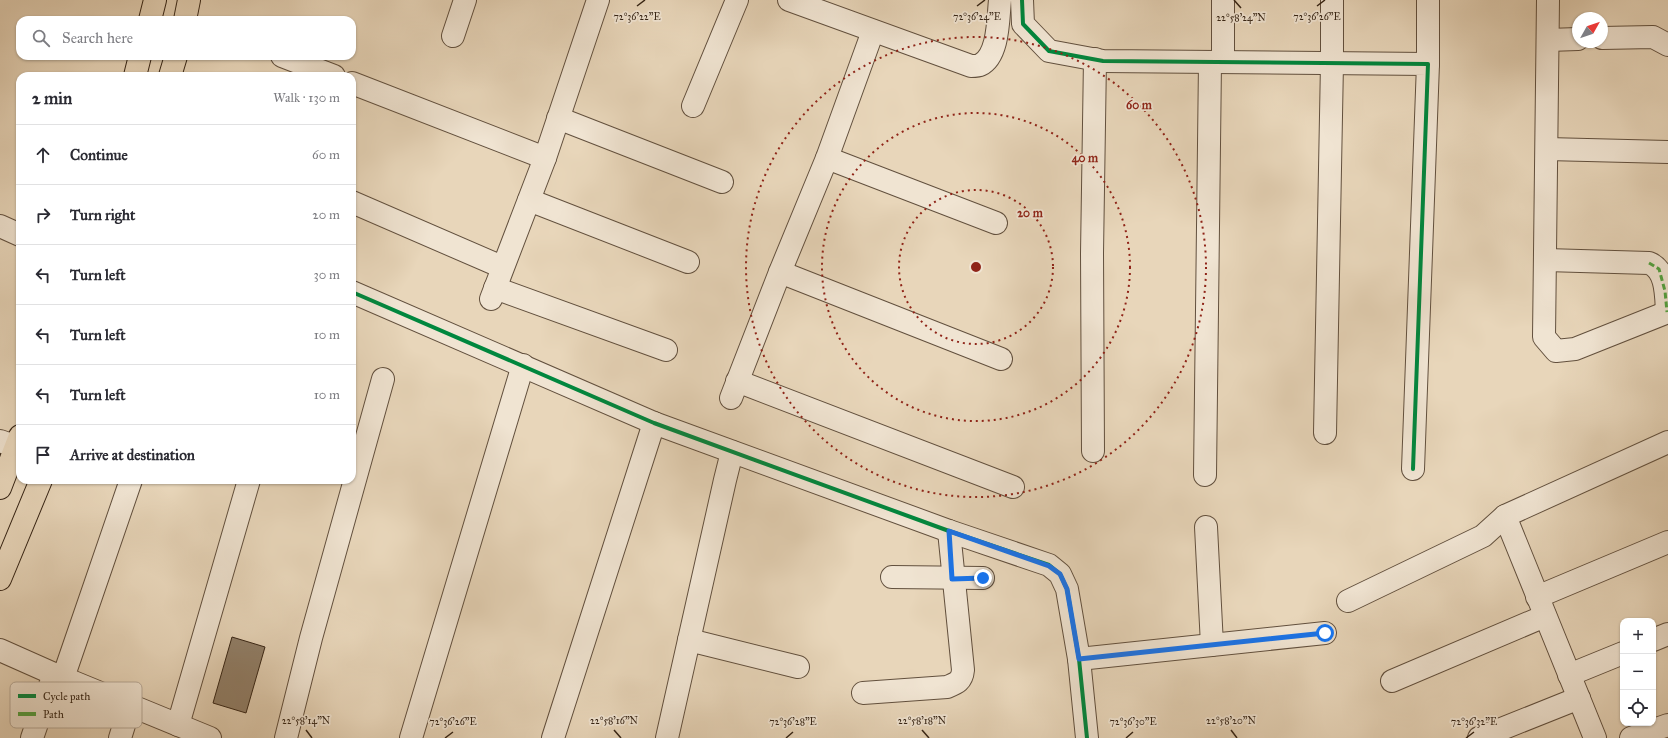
<!DOCTYPE html>
<html lang="en">
<head>
<meta charset="utf-8">
<style>
	body { margin:0; font-family:"IM FELL Great Primer",serif; background:#f2f2f3; color:#2b2b33 }
	.controls { position:absolute; right:12px; bottom:12px; display:grid; overflow:hidden; border-radius:8px; box-shadow:0 1px 3px #0004 }
	.controls button { width:36px; height:36px; display:grid; place-items:center; padding:0; border:0; border-bottom:1px solid #e1e1e2; background:#fff; color:#2b2b33; font:20px sans-serif }
	.compass { position:absolute; left:1572px; top:12px; width:36px; height:36px; border-radius:50%; background:#fff; box-shadow:0 1px 3px #0004; rotate:50deg }
	.stop { position:absolute; width:12px; height:12px; margin:-9px; border:3px solid #1a73e8; border-radius:50%; background:#fff }
	.stop.end { background:#1a73e8; border-color:#fff; box-shadow:0 1px 4px #0008 }
	.list { margin:0; padding:0; list-style:none }
	h2 { display:flex; justify-content:space-between; align-items:center; height:52px; margin:0; padding:0 16px; font-size:17px }
	h2 small { font-size:13px; font-weight:400; color:#7c7c81 }
	.list li { display:grid; grid-template-columns:26px 1fr auto; gap:12px; align-items:center; box-sizing:border-box; height:60px; padding:0 16px; border-top:1px solid #e1e1e2 }
	.list b { display:block; font-size:15px; white-space:nowrap }
	.list em { font-size:13px; font-style:normal; color:#7c7c81 }
	.icon { flex:none; width:22px; height:22px; fill:none; stroke:currentColor; stroke-width:2; stroke-linecap:round; stroke-linejoin:round }
	.map { position:relative; flex:none; width:1668px; height:738px; overflow:hidden }
	.search { position:absolute; background:#fff; box-shadow:0 1px 3px #0004; left:16px; top:16px; width:340px; height:44px; display:flex; align-items:center; gap:10px; box-sizing:border-box; padding:0 14px; border-radius:12px; color:#7c7c81; font-size:15px }
	.panel { position:absolute; background:#fff; box-shadow:0 1px 3px #0004; left:16px; top:72px; width:340px; height:412px; border-radius:12px }
	.map>svg:first-child { display:block }
	.building { fill:#92816b; stroke:#352415 }
	.lines { fill:none; stroke-linecap:round; stroke-linejoin:round }
	.minor-casing { stroke:#62503e; stroke-width:24 }
	.primary-casing { stroke:#352415; stroke-width:24 }
	.minor { stroke:#f0e4d2; stroke-width:22 }
	.primary { stroke:#e8d6ba; stroke-width:22 }
	.quiet { stroke:#53a340; stroke-width:3; stroke-dasharray:6 3; stroke-linecap:butt }
	.cycleway-casing { stroke:#f0e4d2; stroke-width:6 }
	.cycleway { stroke:#00873e; stroke-width:4 }
	.route { stroke:#1a73e8; stroke-width:5 }
	.ticks { fill:none; stroke:#352415; stroke-width:1.5 }
	.ring { fill:none; stroke:#8f2418; stroke-width:2; stroke-dasharray:2 4 }
	.key { fill:#f0e4d2; stroke:#b8aa99; stroke-width:1 }
	.key-label { font-size:11px; fill:#352415 }
	.ticks-label { font-size:10px; text-anchor:middle; fill:#352415; stroke:#f0e4d2; stroke-width:3.5; stroke-linejoin:round; paint-order:stroke }
	.centre { fill:#8f2418; stroke:#f0e4d2; stroke-width:2 }
	.ring-label { font-size:12px; text-anchor:middle; font-weight:bold; fill:#8f2418; stroke:#f0e4d2; stroke-width:3.5; stroke-linejoin:round; paint-order:stroke }
</style>
</head>
<body>
<div class="map">
<svg width="1668" height="738" viewBox="0 0 1668 738">
	<rect width="100%" height="100%" fill="#e8d6ba"/>
	<filter id="stains"><feTurbulence type="fractalNoise" baseFrequency=".005" numOctaves="4"/><feColorMatrix values="0 0 0 0 .2 0 0 0 0 .09 0 0 0 0 .02 0 0 0 .5 -.17"/></filter>
	<radialGradient id="worn" r=".72"><stop offset=".6" stop-color="#630" stop-opacity="0"/><stop offset="1" stop-color="#630" stop-opacity=".3"/></radialGradient>
	<path class="building" d="M232 637 265 647 246 713 213 703Z"/>
	<g class="lines">
		<defs>
			<g id="minor">
				<path d="M789 0 971 66C974 66 978 66 980 65 999 56 998 18 1000 0"/>
				<path d="M1022 0 1023 24 1049 51 1103 61 1428 64 1413 469"/>
				<path d="M1223 0V62"/>
				<path d="M1548 0 1544 337 1556 351 1575 349 1668 312"/>
				<path d="M453 36 465 0"/>
				<path d="M1602 38 1653 37 1668 45"/>
				<path d="M1548 40 1578 39"/>
				<path d="M282 56 334 76"/>
				<path d="M1428 64V0"/>
				<path d="M352 83 545 158"/>
				<path d="M693 106 737 0"/>
				<path d="M558 118 722 182"/>
				<path d="M1547 149 1668 152"/>
				<path d="M827 158 996 223"/>
				<path d="M529 200 688 262"/>
				<path d="M352 202 502 267"/>
				<path d="M0 226 20 235"/>
				<path d="M1546 260 1649 263C1667 270 1666 296 1667 312"/>
				<path d="M780 272 1001 359"/>
				<path d="M495 288 666 350"/>
				<path d="M352 292 654 423 949 531 1049 565 1060 574 1067 589 1079 659 1087 738"/>
				<path d="M491 299 545 158 598 0"/>
				<path d="M737 381 1013 487"/>
				<path d="M731 398 780 272 827 158 873 31"/>
				<path d="M1325 433 1332 63V0"/>
				<path d="M0 441 20 448"/>
				<path d="M1093 451 1092 253 1095 59"/>
				<path d="M1205 475 1210 62"/>
				<path d="M1505 516 1595 738"/>
				<path d="M1206 527 1212 645"/>
				<path d="M892 577 983 578"/>
				<path d="M1537 597 1668 542"/>
				<path d="M1348 601 1483 536 1505 516 1668 442"/>
				<path d="M689 640 798 667"/>
				<path d="M1653 640 1668 634"/>
				<path d="M0 650 54 674 210 738"/>
				<path d="M1079 659 1325 633"/>
				<path d="M1569 675 1623 653"/>
				<path d="M63 678 131 480"/>
				<path d="M1392 681 1545 616"/>
				<path d="M863 693 947 687C957 683 962 681 963 670L949 531"/>
				<path d="M178 725 249 480"/>
				<path d="M32 738 54 674"/>
				<path d="M120 738 130 706"/>
				<path d="M286 738 311 638 383 379"/>
				<path d="M411 738 523 365"/>
				<path d="M553 738 654 423"/>
				<path d="M667 738 725 480 732 452"/>
				<path d="M1479 738 1579 698"/>
				<path d="M1631 738 1668 725"/>
			</g>
			<g id="primary">
				<path d="M150 20 155 0"/>
				<path d="M185 20 189 0"/>
				<path d="M135 76 140 56"/>
				<path d="M170 76 176 56"/>
				<path d="M0 488 20 436"/>
				<path d="M0 579 41 480"/>
			</g>
		</defs>
		<use href="#minor" class="minor-casing"/>
		<use href="#primary" class="primary-casing"/>
		<use href="#minor" class="minor"/>
		<use href="#primary" class="primary"/>
		<path class="quiet" d="M1649 263 1659 269 1665 291 1667 312"/>
		<defs>
			<g id="cycleway">
				<path d="M1022 0 1023 24 1049 51 1103 61 1428 64 1413 469"/>
				<path d="M352 292 654 423 949 531 1049 565 1060 574 1067 589 1079 659 1087 738"/>
			</g>
		</defs>
		<use href="#cycleway" class="cycleway-casing"/>
		<use href="#cycleway" class="cycleway"/>
	</g>
	<g class="lines">
		<path class="route" d="M983 578 952 579 949 531 1049 566 1060 574 1067 589 1079 659 1325 633"/>
	</g>
	<path class="ticks" d="M1234 0 1241 8M637 6 645 0M977 6 985 0M1317 6 1325 0M306 730 312 738M614 730 621 738M922 730 929 738M1231 730 1237 738M445 738 453 732M786 738 793 732M1126 738 1133 732M1466 738 1474 732"/>
	<g class="ring">
		<circle cx="976" cy="267" r="77"/>
		<circle cx="976" cy="267" r="154"/>
		<circle cx="976" cy="267" r="230"/>
	</g>
	<rect x="10" y="682" width="132" height="46" rx="6" class="key"/>
	<rect x="18" y="694" width="18" height="4" fill="#00873e"/>
	<rect x="18" y="712" width="18" height="4" fill="#53a340"/>
	<g class="key-label">
		<text x="43" y="700">Cycle path</text>
		<text x="43" y="718">Path</text>
	</g>
	<g class="ticks-label">
		<text x="637" y="20">72°36'22"E</text>
		<text x="977" y="20">72°36'24"E</text>
		<text x="1317" y="20">72°36'26"E</text>
		<text x="1241" y="21">22°58'24"N</text>
		<text x="306" y="724">22°58'14"N</text>
		<text x="614" y="724">22°58'16"N</text>
		<text x="922" y="724">22°58'18"N</text>
		<text x="1231" y="724">22°58'20"N</text>
		<text x="453" y="725">72°36'26"E</text>
		<text x="793" y="725">72°36'28"E</text>
		<text x="1133" y="725">72°36'30"E</text>
		<text x="1474" y="725">72°36'32"E</text>
	</g>
	<circle cx="976" cy="267" r="6" class="centre"/>
	<g class="ring-label">
		<text x="1139" y="109">60 m</text>
		<text x="1085" y="162">40 m</text>
		<text x="1030" y="217">20 m</text>
	</g>
	<rect width="100%" height="100%" filter="url(#stains)"/>
	<rect width="100%" height="100%" fill="url(#worn)"/>
</svg>
<div class="controls">
<button>+</button>
<button>−</button>
<button><svg class="icon" aria-label="locate" viewBox="0 0 24 24"><circle cx="12" cy="12" r="6"/><path d="M12 2v4M12 18v4M2 12h4M18 12h4"/></svg></button>
</div>
<svg class="compass" viewBox="-18 -18 36 36"><path d="M0-13l5 13h-10z" fill="#e53935"/><path d="M0 13l5-13h-10z" fill="#7c7c81"/></svg>
<div class="stop" style="left:1325px;top:633px"></div>
<div class="stop end" style="left:983px;top:578px"></div>
<div class="search"><svg class="icon" aria-label="search" viewBox="0 0 24 24"><circle cx="10" cy="10" r="6"/><path d="M15 15l6 6"/></svg>Search here</div>
<section class="panel">
<h2>2 min<small>Walk · 130 m</small></h2>
<ul class="list">
<li><svg class="icon" aria-label="ahead" viewBox="0 0 24 24"><path d="M12 20V5M6 11l6-6 6 6"/></svg><div><b>Continue</b></div><em>60 m</em></li>
<li><svg class="icon" aria-label="right" viewBox="0 0 24 24"><path d="M7 20v-9h11M14 6l5 5-5 5"/></svg><div><b>Turn right</b></div><em>20 m</em></li>
<li><svg class="icon" aria-label="left" viewBox="0 0 24 24"><path d="M17 20v-9H6M10 6l-5 5 5 5"/></svg><div><b>Turn left</b></div><em>30 m</em></li>
<li><svg class="icon" aria-label="left" viewBox="0 0 24 24"><path d="M17 20v-9H6M10 6l-5 5 5 5"/></svg><div><b>Turn left</b></div><em>10 m</em></li>
<li><svg class="icon" aria-label="left" viewBox="0 0 24 24"><path d="M17 20v-9H6M10 6l-5 5 5 5"/></svg><div><b>Turn left</b></div><em>10 m</em></li>
<li><svg class="icon" aria-label="arrive" viewBox="0 0 24 24"><path d="M6 21V4h12l-3 4 3 4H6"/></svg><div><b>Arrive at destination</b></div></li>
</ul>
</section>
</div>
</body>
</html>
